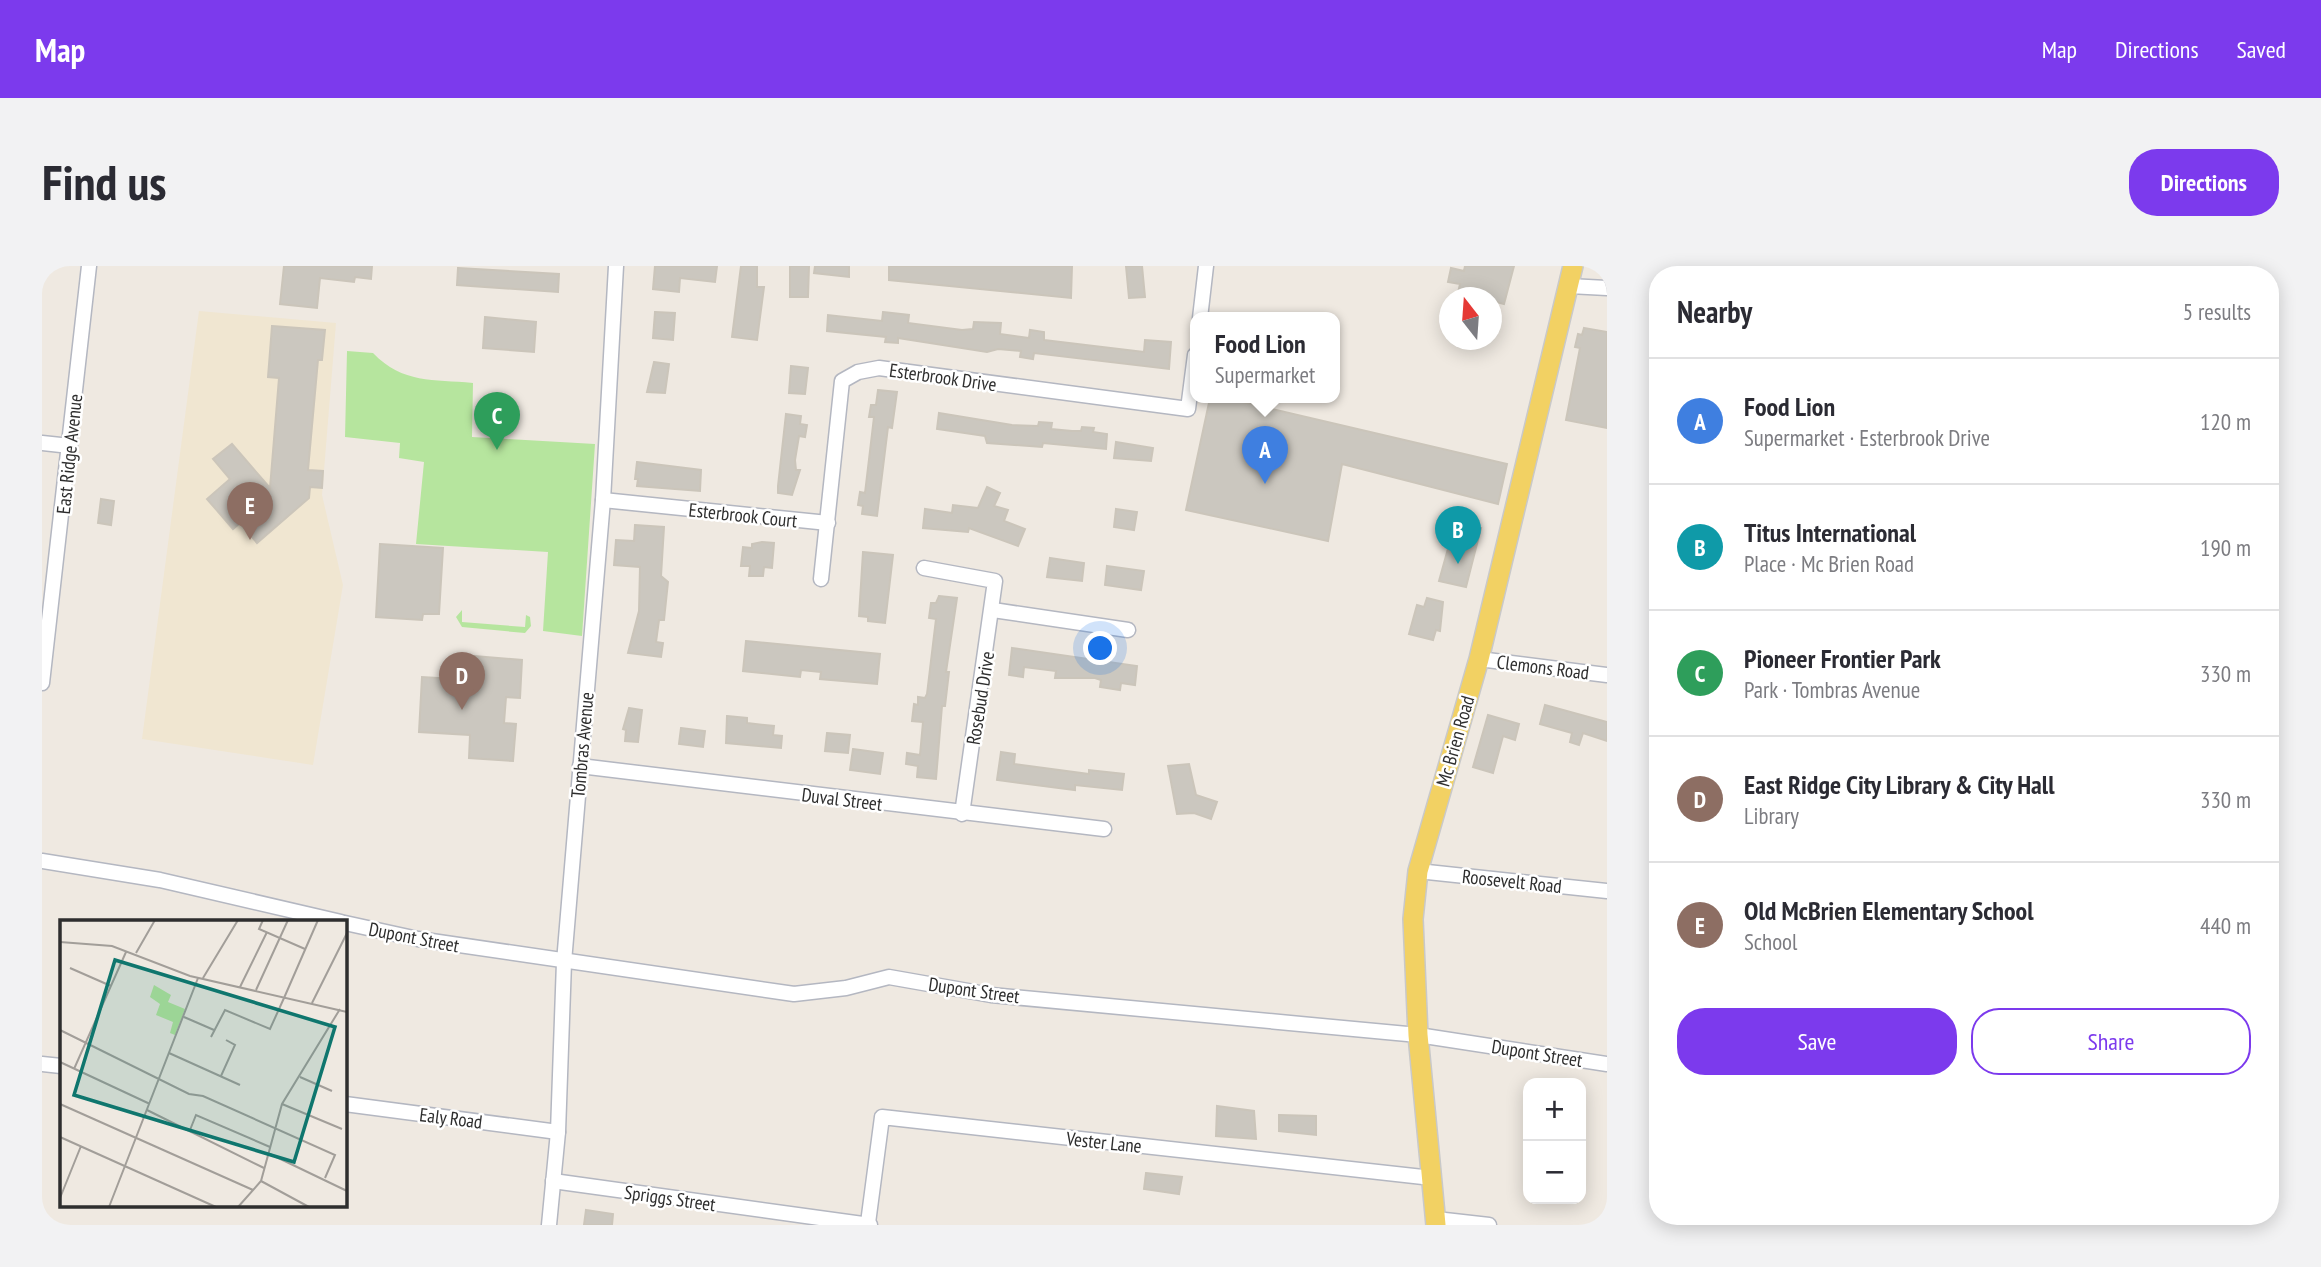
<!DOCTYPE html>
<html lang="en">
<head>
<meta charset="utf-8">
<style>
	body { margin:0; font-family:"PT Sans Narrow",sans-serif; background:#f2f2f3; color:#2b2b33 }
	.controls { position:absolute; right:21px; bottom:21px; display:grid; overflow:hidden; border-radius:14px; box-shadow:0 4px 18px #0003 }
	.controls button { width:63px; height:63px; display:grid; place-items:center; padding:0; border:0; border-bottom:2px solid #e1e1e2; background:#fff; color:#2b2b33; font:35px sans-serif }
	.compass { position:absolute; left:1397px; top:21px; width:63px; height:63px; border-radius:50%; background:#fff; box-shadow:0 4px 18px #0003; rotate:343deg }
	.you { position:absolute; left:1059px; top:383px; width:24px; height:24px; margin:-18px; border:5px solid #fff; border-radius:50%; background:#1a73e8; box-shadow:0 0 0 10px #1a73e833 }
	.badge { display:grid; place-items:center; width:46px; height:46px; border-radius:50%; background:#7c3aed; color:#fff; font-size:23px; font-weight:700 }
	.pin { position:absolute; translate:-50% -58px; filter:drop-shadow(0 2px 4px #0008) }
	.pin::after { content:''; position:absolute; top:37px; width:24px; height:21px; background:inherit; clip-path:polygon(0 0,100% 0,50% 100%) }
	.popup { position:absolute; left:1148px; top:46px; width:150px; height:91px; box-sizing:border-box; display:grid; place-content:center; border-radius:14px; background:#fff; filter:drop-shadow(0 2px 5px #0005); font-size:23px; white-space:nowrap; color:#7c7c81 }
	.popup b { font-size:26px; color:#2b2b33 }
	.popup::after { content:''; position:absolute; left:50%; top:100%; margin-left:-14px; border:14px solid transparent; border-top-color:#fff }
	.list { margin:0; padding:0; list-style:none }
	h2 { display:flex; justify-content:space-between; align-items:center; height:91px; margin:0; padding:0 28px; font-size:30px }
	h2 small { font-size:23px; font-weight:400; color:#7c7c81 }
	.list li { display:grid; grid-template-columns:46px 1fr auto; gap:21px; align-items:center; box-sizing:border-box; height:126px; padding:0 28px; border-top:2px solid #e1e1e2 }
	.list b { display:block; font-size:26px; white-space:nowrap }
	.list p { margin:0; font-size:23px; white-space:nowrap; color:#7c7c81 }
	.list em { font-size:23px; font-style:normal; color:#7c7c81 }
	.actions { display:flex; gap:14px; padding:21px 28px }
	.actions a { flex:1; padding:16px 0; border:2px solid #7c3aed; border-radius:28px; text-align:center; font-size:24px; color:#7c3aed }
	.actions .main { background:#7c3aed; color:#fff }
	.map { position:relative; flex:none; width:1565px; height:959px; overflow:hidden; border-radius:28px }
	header { display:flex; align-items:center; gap:42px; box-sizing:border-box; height:98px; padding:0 35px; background:#7c3aed; color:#fff }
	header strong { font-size:33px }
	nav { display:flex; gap:38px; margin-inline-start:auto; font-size:24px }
	.intro { display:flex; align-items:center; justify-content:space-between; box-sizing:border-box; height:168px; padding:0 42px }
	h1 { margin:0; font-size:49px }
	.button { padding:18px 32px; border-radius:28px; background:#7c3aed; color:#fff; font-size:24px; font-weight:700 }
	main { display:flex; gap:42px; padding:0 42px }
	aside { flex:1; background:#fff; border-radius:28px; box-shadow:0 4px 18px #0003 }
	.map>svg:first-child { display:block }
	.education { fill:#f0e6d1 }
	.green { fill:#b6e59e }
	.building { fill:#cbc7bf; stroke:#cbc5ba; stroke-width:2 }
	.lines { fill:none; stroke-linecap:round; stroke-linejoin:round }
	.minor-casing { stroke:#b4b7c1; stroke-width:17 }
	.major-casing { stroke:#c9c9c9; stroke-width:22 }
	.minor { stroke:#fff; stroke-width:14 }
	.major { stroke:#f2d163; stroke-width:19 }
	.labels { text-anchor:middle; stroke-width:5; stroke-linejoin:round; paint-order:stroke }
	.street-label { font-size:19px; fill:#2e2e2e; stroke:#fff }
	.inset-road { fill:none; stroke:#a29e99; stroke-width:2 }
	.view { fill:#0f766e; fill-opacity:0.15; stroke:#0f766e; stroke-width:3.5 }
	.inset-edge { fill:none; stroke:#2e2e2e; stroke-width:3.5 }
</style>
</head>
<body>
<header>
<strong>Map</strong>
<nav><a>Map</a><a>Directions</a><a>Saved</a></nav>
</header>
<div class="intro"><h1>Find us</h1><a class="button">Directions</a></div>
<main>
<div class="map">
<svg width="1565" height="959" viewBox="0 0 1565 959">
	<rect width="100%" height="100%" fill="#efe9e1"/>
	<path class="education" d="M157 45 294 57 280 229 301 319 271 499 100 473Z"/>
	<g class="green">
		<path d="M305 85 331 87C361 118 391 113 431 117L430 171 553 178 540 370 501 365 506 286 374 278 382 196 357 192 358 177 303 171Z"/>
		<path d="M420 344V356L483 361 484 349 488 351 489 360 483 367 420 361 414 351Z"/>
	</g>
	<g class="building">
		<path d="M242 0H330L329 13 313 11 312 16 278 12 275 42 238 38Z"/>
		<path d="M613 0H675L673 16 638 12 637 26 611 23Z"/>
		<path d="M699 0H715V21H722L715 74 690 71Z"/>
		<path d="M748 0H767L766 31H748Z"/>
		<path d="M773 0H807V11L772 7Z"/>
		<path d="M847 0H1030L1029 32 847 14Z"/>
		<path d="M1084 0H1100L1103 31 1087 32Z"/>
		<path d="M1423 0H1472L1462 38 1450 35V32L1416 27 1418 18 1406 16 1409 2 1422 5Z"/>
		<path d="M416 2 517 8 516 26 415 19Z"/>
		<path d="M613 46 633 47 631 74 611 72Z"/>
		<path d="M841 46 867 49 866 57 920 64 931 63 932 56 959 57 958 68 987 72 988 64 1002 66V74L1102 86 1103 74 1129 76 1127 103 992 87 991 93 978 91 979 85 956 83 945 86 856 72V77L843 76 844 71 785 65 786 49 840 55Z"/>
		<path d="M443 51 494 56 492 86 441 82Z"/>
		<path d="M230 60 283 64 280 94H276L266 204 281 205 280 222 268 221 267 232 215 277 198 257 191 263 165 233 188 213 171 193 190 178 228 222 237 112 226 111Z"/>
		<path d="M1542 62 1565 66V162L1524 154 1538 82 1533 81 1536 68 1540 69Z"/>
		<path d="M612 96 627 98 623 127 605 126Z"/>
		<path d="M749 100 766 102 763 128 747 127Z"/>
		<path d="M836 124 855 126 850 162 846 161 835 250 820 248 821 240 816 239 818 226 823 227 832 151H827L829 139H834Z"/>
		<path d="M1168 132H1183L1465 198 1456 238 1300 198 1286 275 1144 244Z"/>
		<path d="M897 147 970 159 996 160 997 156 1010 157 1009 163 1030 165H1039L1040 161 1052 162 1051 166 1065 168 1064 183 1001 177 1000 181 945 177 943 170 895 163Z"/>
		<path d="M744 148 759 150 758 158 765 159 763 171 757 170 753 194 754 204H758L750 229 736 227V220Z"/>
		<path d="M1074 176 1111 182 1109 195 1072 192Z"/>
		<path d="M595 196 659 204 658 225 595 220 596 213H593Z"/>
		<path d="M945 221 958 227 952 240 966 244 962 255 983 263 976 280 927 262 926 266 881 262 883 243 910 247 911 239 936 242Z"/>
		<path d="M59 233 72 235 69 259 56 257Z"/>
		<path d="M1074 243 1095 246 1092 264 1072 261Z"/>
		<path d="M593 259 622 261 619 310 626 316 622 354H617L614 376 621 377 619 391 586 387 597 345 598 301 572 299 574 274 592 275Z"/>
		<path d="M1423 259 1439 262 1424 321 1397 315 1407 279 1410 280 1413 269 1420 270Z"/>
		<path d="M720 276 732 277 730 302 722 301 721 310H707L708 300H699L701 281 710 282V278Z"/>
		<path d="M338 278 401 282 397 348H381L380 354 334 351Z"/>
		<path d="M821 286 851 289 843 357 826 355V351L817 350Z"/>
		<path d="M1008 292 1042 297 1040 315 1005 311Z"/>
		<path d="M1065 300 1102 305 1099 324 1063 319Z"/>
		<path d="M897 330 915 332 904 406H907L903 440H900L894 513 875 511 876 500 864 498 865 487 878 489 881 456 870 455 872 438 876 439V431L883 432 885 428 894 353 887 352 889 337H894Z"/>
		<path d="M1385 332 1401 336 1398 365 1394 364 1391 374 1367 368 1375 339 1382 341Z"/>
		<path d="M704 375 838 388 835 418 778 413 779 406 759 404 758 411 701 405Z"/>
		<path d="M970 382 1095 400 1093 419 1079 417 1078 424 1058 421 1059 414 1053 412H1013L1014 405 982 401 981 411 967 409Z"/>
		<path d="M432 390 480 394 478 432 464 431 462 457 474 458 471 495 427 492 428 469 377 466 380 411 431 414Z"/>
		<path d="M1503 439 1565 456V475L1541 467 1537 479 1528 476 1530 467 1498 458Z"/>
		<path d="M587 442 600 444 596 476 583 475 584 464 581 463Z"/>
		<path d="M1446 449 1477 458 1473 474 1461 470 1451 507 1431 501Z"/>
		<path d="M685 450 705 452V457L732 460 731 469 740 470 739 482 684 477Z"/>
		<path d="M639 462 663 465 661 481 637 478Z"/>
		<path d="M785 467 808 469 806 487 783 485Z"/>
		<path d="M811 483 841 487 838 508 808 504Z"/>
		<path d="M959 486 973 488 972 498 1047 508V504L1082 508 1080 524 1033 519V524L955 514Z"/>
		<path d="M1147 498 1154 529 1175 536 1169 553 1152 547 1135 548 1126 500Z"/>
		<path d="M1175 840 1212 845 1214 873 1174 870Z"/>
		<path d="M1237 849 1274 850V869L1237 865Z"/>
		<path d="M1104 907 1140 911 1137 928 1102 923Z"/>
		<path d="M544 944 571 948 570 959H542Z"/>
	</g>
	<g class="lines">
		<defs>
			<g id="minor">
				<path d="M1527 20 1565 22"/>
				<path d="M1158 52 1164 0"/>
				<path d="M0 177 28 180"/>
				<path d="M561 234 786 257"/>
				<path d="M882 302 953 315 920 548"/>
				<path d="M779 313 800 115 816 106 837 102 1146 143 1153 89"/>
				<path d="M951 344 1086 364"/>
				<path d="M1437 393 1565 409"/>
				<path d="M0 417 47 0"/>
				<path d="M538 500 1062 563"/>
				<path d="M0 595 118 614 299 656"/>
				<path d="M1376 605 1565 625"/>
				<path d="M303 657 376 673 752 728 804 722 847 711 949 729 1376 769 1565 798"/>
				<path d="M0 798 19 800"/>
				<path d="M303 838 516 866"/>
				<path d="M511 915 828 959"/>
				<path d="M1394 953 1447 959"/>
				<path d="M826 957 840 851 1390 912"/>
				<path d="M507 959 516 866 522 696 561 234 574 0"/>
			</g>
			<path id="major" d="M1394 959 1376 769 1371 653 1376 605 1437 393 1531 0"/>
		</defs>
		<use href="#minor" class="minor-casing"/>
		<use href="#major" class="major-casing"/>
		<use href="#minor" class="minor"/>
		<use href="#major" class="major"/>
	</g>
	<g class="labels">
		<g class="street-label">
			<text transform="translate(901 111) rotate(8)" y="7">Esterbrook Drive</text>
			<text transform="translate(27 188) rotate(-84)" y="7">East Ridge Avenue</text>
			<text transform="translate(701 249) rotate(6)" y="7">Esterbrook Court</text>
			<text transform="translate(1501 401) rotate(7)" y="7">Clemons Road</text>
			<text transform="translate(938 432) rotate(-81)" y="7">Rosebud Drive</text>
			<text transform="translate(1413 475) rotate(-74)" y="7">Mc Brien Road</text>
			<text transform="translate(540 479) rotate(-85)" y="7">Tombras Avenue</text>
			<text transform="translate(800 533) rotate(7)" y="7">Duval Street</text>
			<text transform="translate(1470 615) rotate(6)" y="7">Roosevelt Road</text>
			<text transform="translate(372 671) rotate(11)" y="7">Dupont Street</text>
			<text transform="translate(932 724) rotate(8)" y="7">Dupont Street</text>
			<text transform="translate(1495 787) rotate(9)" y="7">Dupont Street</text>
			<text transform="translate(409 852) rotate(7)" y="7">Ealy Road</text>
			<text transform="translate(1062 876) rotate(6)" y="7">Vester Lane</text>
			<text transform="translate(628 932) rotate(8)" y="7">Spriggs Street</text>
		</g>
	</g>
	<g transform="translate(18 654)">
		<rect width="287" height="287" fill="#efe9e1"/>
		<path d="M94 65 111 75 108 82 125 89 115 115 110 113 113 102 96 95 100 84 90 77Z" fill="#b6e59e"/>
		<path class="inset-road" d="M203 0 199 9 245 29M0 22 52 26 130 56 287 92M76 33 95 0M10 48 51 66M143 58 178 0M180 67 207 12M196 70 228 0M224 78 258 0M252 83 287 13M124 97 154 110M0 110 129 174 143 176 275 235 265 258M151 117 165 90 210 109 224 78M109 133 180 165M0 142 90 184M14 149 66 32M161 156 175 125 166 120M240 157 272 171M0 184 193 270M222 184 282 209M87 190 204 248M130 210 136 195 210 227M0 217 156 287M210 234 287 271M201 261 249 287M0 278 21 226M49 287 138 58M178 287 201 261 222 184 280 89"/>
		<path class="view" d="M55 40 275 107 234 242 14 175Z"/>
		<rect width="287" height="287" class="inset-edge"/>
	</g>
</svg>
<div class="controls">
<button>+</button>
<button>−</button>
</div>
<svg class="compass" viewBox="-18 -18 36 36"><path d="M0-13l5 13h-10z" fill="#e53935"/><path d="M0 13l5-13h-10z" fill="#7c7c81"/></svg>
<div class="you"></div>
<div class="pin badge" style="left:1223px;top:218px;background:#3f7fe0">A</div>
<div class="popup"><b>Food Lion</b>Supermarket</div>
<div class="pin badge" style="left:1416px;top:298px;background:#0f9aa8">B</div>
<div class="pin badge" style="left:455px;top:184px;background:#2e9e5b">C</div>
<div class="pin badge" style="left:420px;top:444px;background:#8d6e63">D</div>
<div class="pin badge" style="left:208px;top:274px;background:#8d6e63">E</div>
</div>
<aside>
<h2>Nearby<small>5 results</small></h2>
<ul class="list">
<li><span class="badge" style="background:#3f7fe0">A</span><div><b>Food Lion</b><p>Supermarket · Esterbrook Drive</p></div><em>120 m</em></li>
<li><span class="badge" style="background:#0f9aa8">B</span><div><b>Titus International</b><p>Place · Mc Brien Road</p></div><em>190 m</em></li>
<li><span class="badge" style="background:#2e9e5b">C</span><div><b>Pioneer Frontier Park</b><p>Park · Tombras Avenue</p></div><em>330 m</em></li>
<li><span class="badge" style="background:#8d6e63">D</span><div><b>East Ridge City Library &amp; City Hall</b><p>Library</p></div><em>330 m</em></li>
<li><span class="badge" style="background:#8d6e63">E</span><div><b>Old McBrien Elementary School</b><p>School</p></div><em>440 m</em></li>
</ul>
<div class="actions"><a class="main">Save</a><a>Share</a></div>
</aside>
</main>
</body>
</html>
